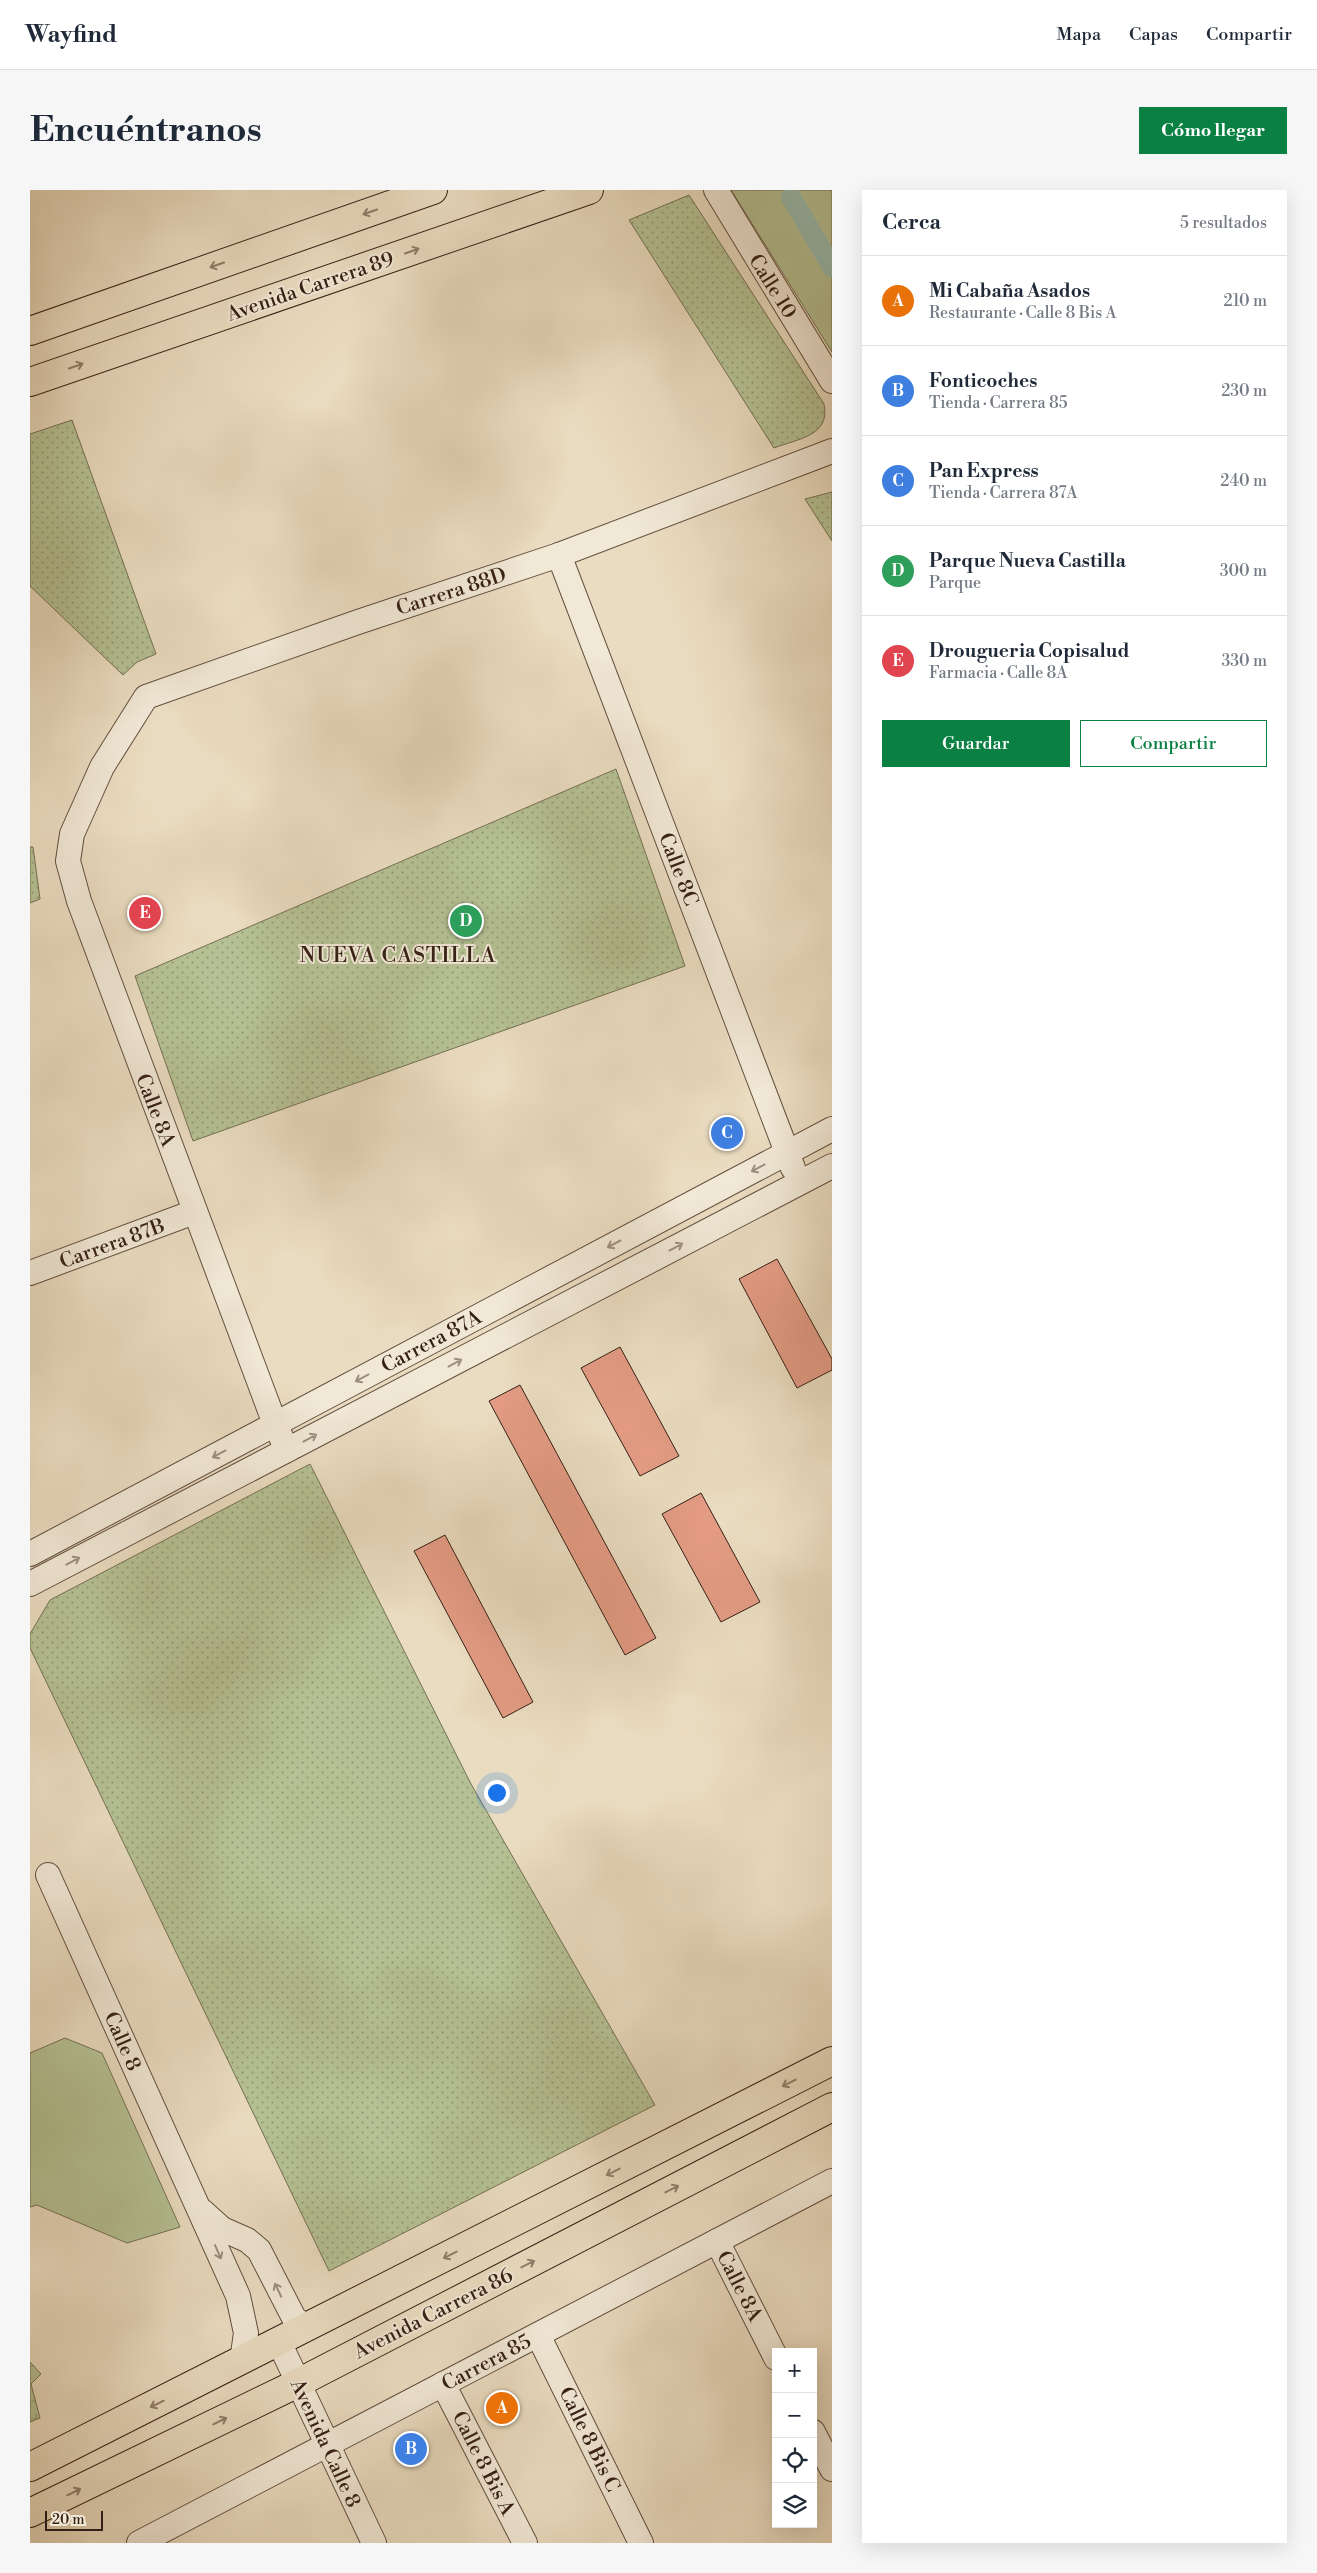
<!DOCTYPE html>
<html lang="es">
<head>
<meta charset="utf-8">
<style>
	body { margin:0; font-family:"Libre Bodoni",serif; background:#f6f6f7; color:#1f2937 }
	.controls { position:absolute; right:15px; bottom:15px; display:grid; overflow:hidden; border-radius:0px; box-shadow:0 5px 20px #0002 }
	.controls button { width:45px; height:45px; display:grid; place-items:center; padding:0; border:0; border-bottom:1px solid #e0e1e3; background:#fff; color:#1f2937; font:25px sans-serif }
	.scale { position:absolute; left:15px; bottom:12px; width:58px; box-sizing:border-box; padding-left:5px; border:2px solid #352015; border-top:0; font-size:14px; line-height:18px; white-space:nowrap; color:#352015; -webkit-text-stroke:4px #f1e8d6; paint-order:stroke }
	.you { position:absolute; left:466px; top:1602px; width:18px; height:18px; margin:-12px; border:4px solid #fff; border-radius:50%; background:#1a73e8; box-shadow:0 0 0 8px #1a73e833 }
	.badge { display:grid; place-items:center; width:32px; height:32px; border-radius:50%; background:#0b8043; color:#fff; font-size:16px; font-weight:700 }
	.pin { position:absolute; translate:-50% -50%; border:2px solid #fff; box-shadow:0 1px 5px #0006 }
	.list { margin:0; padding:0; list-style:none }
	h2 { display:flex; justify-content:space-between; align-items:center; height:65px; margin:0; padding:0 20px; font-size:21px }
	h2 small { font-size:16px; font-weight:400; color:#747a83 }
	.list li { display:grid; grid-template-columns:32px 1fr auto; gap:15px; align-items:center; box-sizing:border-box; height:90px; padding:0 20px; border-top:1px solid #e0e1e3 }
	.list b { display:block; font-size:19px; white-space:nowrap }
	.list p { margin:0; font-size:16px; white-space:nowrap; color:#747a83 }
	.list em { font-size:16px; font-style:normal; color:#747a83 }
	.actions { display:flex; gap:10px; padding:15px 20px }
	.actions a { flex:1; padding:11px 0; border:1px solid #0b8043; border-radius:0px; text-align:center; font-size:18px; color:#0b8043 }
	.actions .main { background:#0b8043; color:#fff }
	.icon { flex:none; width:28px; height:28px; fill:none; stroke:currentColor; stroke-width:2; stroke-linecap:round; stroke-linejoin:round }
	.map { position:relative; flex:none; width:802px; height:2353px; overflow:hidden; border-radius:0px }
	header { display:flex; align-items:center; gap:30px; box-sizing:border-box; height:70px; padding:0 25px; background:#fff; border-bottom:1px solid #e0e1e3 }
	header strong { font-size:24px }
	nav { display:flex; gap:28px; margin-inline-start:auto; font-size:18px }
	.intro { display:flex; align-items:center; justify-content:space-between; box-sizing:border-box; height:120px; padding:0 30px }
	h1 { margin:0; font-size:35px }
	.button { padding:12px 22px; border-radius:0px; background:#0b8043; color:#fff; font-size:18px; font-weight:700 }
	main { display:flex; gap:30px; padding:0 30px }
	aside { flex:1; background:#fff; border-radius:0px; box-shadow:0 5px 20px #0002 }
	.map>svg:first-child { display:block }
	.grass { fill:#b5c194; stroke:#757054 }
	.wetland { fill:url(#wetland-marsh); stroke:#757054 }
	.park { fill:url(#park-dots); stroke:#757054 }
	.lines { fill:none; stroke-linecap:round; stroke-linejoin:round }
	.canal { stroke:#98bcb0; stroke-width:20 }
	.building { fill:#e39b84; stroke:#352015 }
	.minor-casing { stroke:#624f40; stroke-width:26 }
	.major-casing { stroke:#352015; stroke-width:30 }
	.minor { stroke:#f1e8d6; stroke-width:24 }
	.major { stroke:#eadcc0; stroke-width:28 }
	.oneway { stroke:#907e6a }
	.oneway2 { stroke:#9c8e7f }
	.labels { text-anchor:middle; stroke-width:4; stroke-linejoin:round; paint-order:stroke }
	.street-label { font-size:20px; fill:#352015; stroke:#f1e8d6 }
	.neighbourhood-label { font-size:21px; letter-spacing:1px; fill:#352015; stroke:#f1e8d6 }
</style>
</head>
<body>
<header>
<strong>Wayfind</strong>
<nav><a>Mapa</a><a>Capas</a><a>Compartir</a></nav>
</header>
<div class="intro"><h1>Encuéntranos</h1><a class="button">Cómo llegar</a></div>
<main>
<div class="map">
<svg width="802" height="2353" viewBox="0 0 802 2353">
	<defs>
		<pattern id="wetland-marsh" width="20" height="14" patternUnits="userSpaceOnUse" patternTransform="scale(1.25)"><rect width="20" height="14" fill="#b5c194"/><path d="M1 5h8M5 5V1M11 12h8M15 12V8" fill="none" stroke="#949c78"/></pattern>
		<pattern id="park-dots" width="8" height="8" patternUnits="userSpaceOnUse" patternTransform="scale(1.25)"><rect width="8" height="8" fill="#b5c194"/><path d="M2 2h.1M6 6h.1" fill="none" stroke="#949c78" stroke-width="1.8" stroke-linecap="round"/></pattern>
	</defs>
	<rect width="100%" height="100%" fill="#eadcc0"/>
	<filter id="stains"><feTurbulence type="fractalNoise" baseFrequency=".004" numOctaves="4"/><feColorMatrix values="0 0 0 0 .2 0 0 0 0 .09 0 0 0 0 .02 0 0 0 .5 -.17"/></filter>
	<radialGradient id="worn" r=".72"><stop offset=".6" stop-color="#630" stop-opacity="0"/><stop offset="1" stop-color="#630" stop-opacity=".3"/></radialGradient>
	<g class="grass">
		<path d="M701 0H802V162Z"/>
		<path d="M35 1848 72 1863 150 2037 97 2053 7 2015 0 2017V1863Z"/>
	</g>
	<path class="wetland" d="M0 2172 11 2184 1 2194 10 2228 0 2232Z"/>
	<g class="park">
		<path d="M659 5 794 214C801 246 767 249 744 258L599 30Z"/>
		<path d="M42 230 126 464 107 472 93 485 0 396V244Z"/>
		<path d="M802 302V351L775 309Z"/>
		<path d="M586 579 655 776 163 951 105 786Z"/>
		<path d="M0 657H3L10 709 0 713Z"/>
		<path d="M280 1274 441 1594 625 1915 299 2081 0 1458V1444L20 1410Z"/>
	</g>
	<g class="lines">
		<path class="canal" d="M761 7 802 77"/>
	</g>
	<g class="building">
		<path d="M747 1069 802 1169V1180L767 1198 709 1089Z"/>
		<path d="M590 1157 649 1266 610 1286 551 1178Z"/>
		<path d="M490 1195 626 1448 595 1465 459 1211Z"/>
		<path d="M671 1303 730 1412 691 1432 632 1324Z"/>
		<path d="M415 1345 503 1512 473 1528 384 1361Z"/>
	</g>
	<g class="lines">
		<defs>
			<g id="minor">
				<path d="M686 0 802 191"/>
				<path d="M529 365 763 978"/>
				<path d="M0 1083 164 1022"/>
				<path d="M257 1260 245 1234 49 711 38 671 42 644 72 577 116 507 328 432 529 365 802 261"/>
				<path d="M0 1364 802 939"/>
				<path d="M0 1394 802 976"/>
				<path d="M18 1685 208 2106 216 2143 212 2171"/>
				<path d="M172 2021 192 2039 217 2050 229 2060 264 2128 277 2138"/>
				<path d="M687 2051 746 2168"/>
				<path d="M508 2145 611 2353"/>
				<path d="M249 2152 344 2353"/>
				<path d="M413 2194 495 2353"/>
				<path d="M783 2242 802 2279"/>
				<path d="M109 2353 802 1991"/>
			</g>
			<g id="major">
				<path d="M0 141 403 0"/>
				<path d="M0 192 559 0"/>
				<path d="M0 2277 802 1871"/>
				<path d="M0 2323 268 2193 802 1917"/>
			</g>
		</defs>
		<use href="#minor" class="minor-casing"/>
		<use href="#major" class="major-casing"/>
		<use href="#minor" class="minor"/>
		<use href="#major" class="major"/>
	</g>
	<defs><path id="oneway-shaft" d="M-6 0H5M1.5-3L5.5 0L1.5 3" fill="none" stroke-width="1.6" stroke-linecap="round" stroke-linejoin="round" transform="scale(1.25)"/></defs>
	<g class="oneway">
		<use href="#oneway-shaft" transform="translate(340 22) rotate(161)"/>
		<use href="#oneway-shaft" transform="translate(382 61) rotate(-19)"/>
		<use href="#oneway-shaft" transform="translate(187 75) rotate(161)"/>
		<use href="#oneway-shaft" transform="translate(46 176) rotate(-19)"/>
		<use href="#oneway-shaft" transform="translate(759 1893) rotate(153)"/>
		<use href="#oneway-shaft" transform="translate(583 1982) rotate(153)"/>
		<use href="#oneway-shaft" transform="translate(642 1999) rotate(-27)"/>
		<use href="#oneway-shaft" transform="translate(420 2065) rotate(153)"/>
		<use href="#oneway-shaft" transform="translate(498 2074) rotate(-27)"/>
		<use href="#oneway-shaft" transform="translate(127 2214) rotate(154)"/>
		<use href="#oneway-shaft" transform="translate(190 2231) rotate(-26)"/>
		<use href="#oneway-shaft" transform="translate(44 2302) rotate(-26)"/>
	</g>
	<g class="oneway2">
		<use href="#oneway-shaft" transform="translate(728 978) rotate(152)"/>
		<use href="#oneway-shaft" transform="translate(584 1054) rotate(152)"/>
		<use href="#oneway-shaft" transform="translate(646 1057) rotate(-28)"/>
		<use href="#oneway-shaft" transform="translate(425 1173) rotate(-28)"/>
		<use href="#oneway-shaft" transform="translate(332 1188) rotate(152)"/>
		<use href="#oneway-shaft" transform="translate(280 1248) rotate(-28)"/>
		<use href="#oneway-shaft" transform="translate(189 1264) rotate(152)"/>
		<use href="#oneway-shaft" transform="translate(43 1371) rotate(-28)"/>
		<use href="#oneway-shaft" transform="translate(188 2062) rotate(66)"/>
		<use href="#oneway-shaft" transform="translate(248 2100) rotate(-116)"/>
	</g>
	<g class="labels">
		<g class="street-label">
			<text transform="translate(280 96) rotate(-19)" y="7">Avenida Carrera 89</text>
			<text transform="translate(743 96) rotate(58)" y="7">Calle 10</text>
			<text transform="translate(421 401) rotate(-18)" y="7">Carrera 88D</text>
			<text transform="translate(649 679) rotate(69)" y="7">Calle 8C</text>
			<text transform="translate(126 920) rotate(69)" y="7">Calle 8A</text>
			<text transform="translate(82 1053) rotate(-20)" y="7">Carrera 87B</text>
			<text transform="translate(401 1151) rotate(-28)" y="7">Carrera 87A</text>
			<text transform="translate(93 1851) rotate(66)" y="7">Calle 8</text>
			<text transform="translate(710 2096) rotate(63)" y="7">Calle 8A</text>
			<text transform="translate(403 2123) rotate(-27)" y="7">Avenida Carrera 86</text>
			<text transform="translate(456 2172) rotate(-28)" y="7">Carrera 85</text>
			<text transform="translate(560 2249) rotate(64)" y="7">Calle 8 Bis C</text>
			<text transform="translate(296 2253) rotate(65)" y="7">Avenida Calle 8</text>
			<text transform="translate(454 2273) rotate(63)" y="7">Calle 8 Bis A</text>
		</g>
		<g class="neighbourhood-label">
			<text x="368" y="772">NUEVA CASTILLA</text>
		</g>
	</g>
	<rect width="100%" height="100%" filter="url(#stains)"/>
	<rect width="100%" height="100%" fill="url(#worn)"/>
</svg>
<div class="controls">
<button>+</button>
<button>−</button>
<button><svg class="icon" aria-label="locate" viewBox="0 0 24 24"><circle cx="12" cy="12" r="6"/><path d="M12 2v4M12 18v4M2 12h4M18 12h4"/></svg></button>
<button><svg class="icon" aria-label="layers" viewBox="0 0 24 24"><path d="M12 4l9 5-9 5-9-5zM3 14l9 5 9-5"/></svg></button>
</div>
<div class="scale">20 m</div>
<div class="you"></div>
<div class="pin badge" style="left:472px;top:2218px;background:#e8710a">A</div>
<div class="pin badge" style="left:381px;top:2259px;background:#3f7fe0">B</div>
<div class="pin badge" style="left:697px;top:943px;background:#3f7fe0">C</div>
<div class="pin badge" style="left:436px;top:731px;background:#2e9e5b">D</div>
<div class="pin badge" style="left:115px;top:723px;background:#e0444e">E</div>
</div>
<aside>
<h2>Cerca<small>5 resultados</small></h2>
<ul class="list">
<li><span class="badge" style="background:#e8710a">A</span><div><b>Mi Cabaña Asados</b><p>Restaurante · Calle 8 Bis A</p></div><em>210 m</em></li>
<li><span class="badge" style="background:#3f7fe0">B</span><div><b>Fonticoches</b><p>Tienda · Carrera 85</p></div><em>230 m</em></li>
<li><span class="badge" style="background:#3f7fe0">C</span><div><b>Pan Express</b><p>Tienda · Carrera 87A</p></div><em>240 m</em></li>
<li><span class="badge" style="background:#2e9e5b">D</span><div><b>Parque Nueva Castilla</b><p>Parque</p></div><em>300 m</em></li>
<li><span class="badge" style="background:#e0444e">E</span><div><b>Drougueria Copisalud</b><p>Farmacia · Calle 8A</p></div><em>330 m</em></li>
</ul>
<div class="actions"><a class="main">Guardar</a><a>Compartir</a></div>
</aside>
</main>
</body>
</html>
